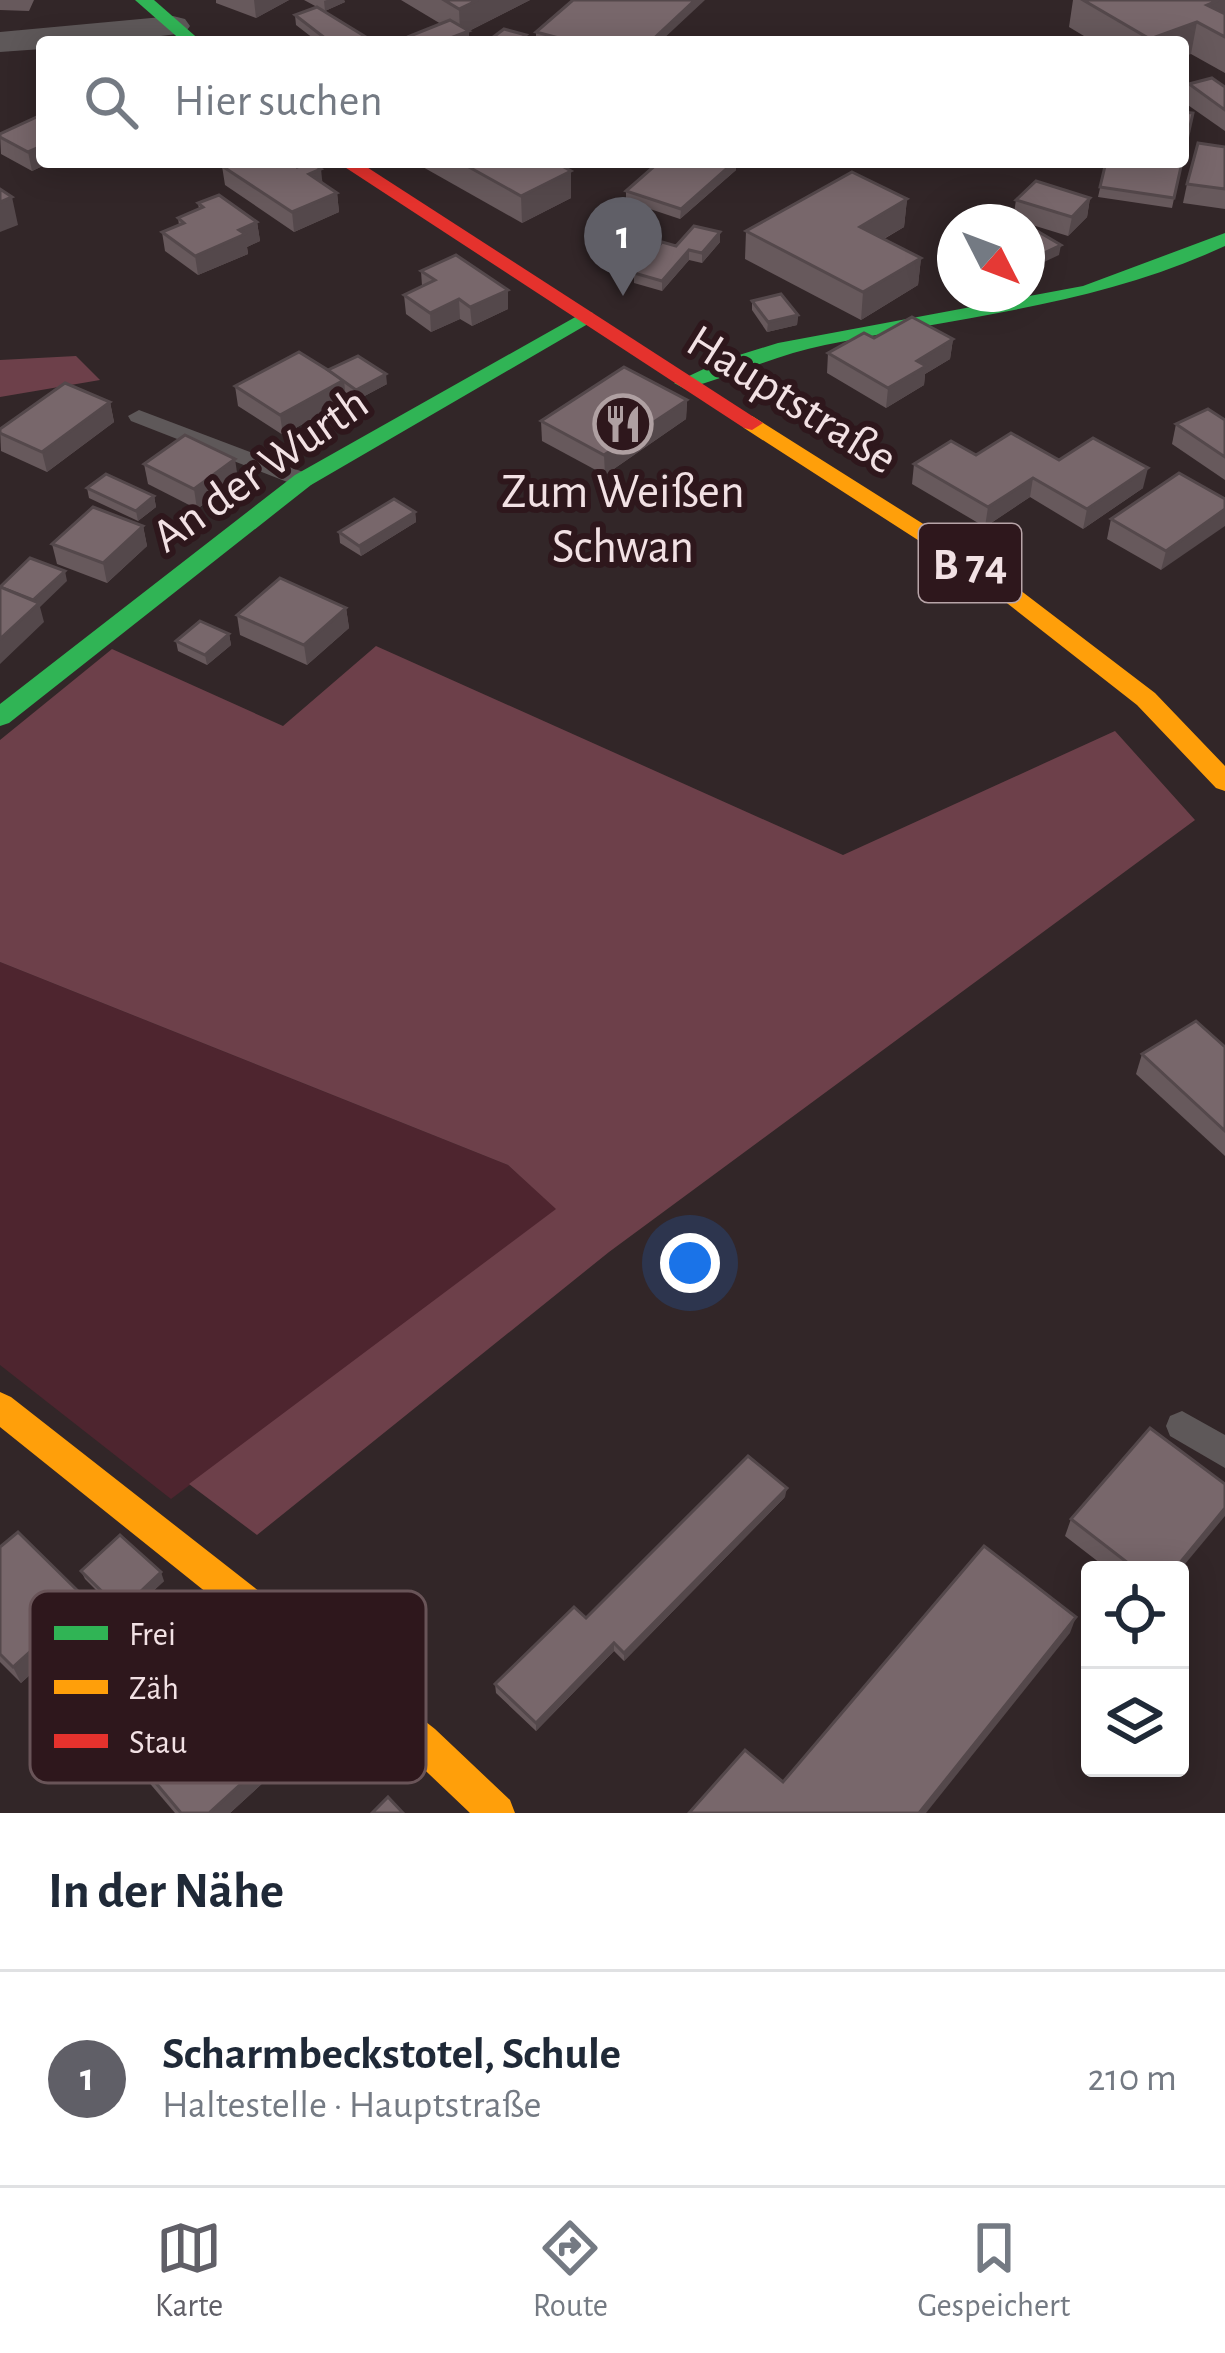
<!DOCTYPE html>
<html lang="de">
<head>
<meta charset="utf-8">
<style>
	body { margin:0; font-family:"Alegreya Sans",sans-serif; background:#f6f6f7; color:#1f2937 }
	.controls { position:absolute; right:36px; bottom:36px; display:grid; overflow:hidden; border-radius:12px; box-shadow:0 6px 30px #0003 }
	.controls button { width:108px; height:108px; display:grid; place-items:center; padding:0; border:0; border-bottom:3px solid #e0e1e3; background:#fff; color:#1f2937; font:60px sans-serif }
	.compass { position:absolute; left:937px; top:204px; width:108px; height:108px; border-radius:50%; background:#fff; box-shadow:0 6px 30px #0003; rotate:132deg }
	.you { position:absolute; left:690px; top:1263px; width:42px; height:42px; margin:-30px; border:9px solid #fff; border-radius:50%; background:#1a73e8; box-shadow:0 0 0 18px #1a73e833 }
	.badge { display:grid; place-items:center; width:78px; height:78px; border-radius:50%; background:#605f67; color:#fff; font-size:39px; font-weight:700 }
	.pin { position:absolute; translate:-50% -99px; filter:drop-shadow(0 3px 6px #0008) }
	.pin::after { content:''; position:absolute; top:63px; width:42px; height:36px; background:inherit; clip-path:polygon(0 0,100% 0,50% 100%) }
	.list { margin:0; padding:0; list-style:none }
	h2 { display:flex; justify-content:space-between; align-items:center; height:156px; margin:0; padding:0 48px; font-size:51px }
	h2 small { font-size:39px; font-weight:400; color:#747a83 }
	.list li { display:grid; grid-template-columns:78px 1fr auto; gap:36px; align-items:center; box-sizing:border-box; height:216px; padding:0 48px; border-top:3px solid #e0e1e3 }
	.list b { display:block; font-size:45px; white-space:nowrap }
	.list p { margin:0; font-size:39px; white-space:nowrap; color:#747a83 }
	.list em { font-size:39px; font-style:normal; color:#747a83 }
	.icon { flex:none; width:66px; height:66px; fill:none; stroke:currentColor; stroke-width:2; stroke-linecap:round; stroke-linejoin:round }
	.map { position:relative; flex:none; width:1225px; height:1813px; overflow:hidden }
	.search { position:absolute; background:#fff; box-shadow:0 6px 30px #0003; left:36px; right:36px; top:36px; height:132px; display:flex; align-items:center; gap:30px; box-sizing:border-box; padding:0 42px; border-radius:12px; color:#747a83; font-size:45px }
	.sheet { height:372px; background:#fff }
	nav { display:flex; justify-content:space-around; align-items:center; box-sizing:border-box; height:168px; border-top:3px solid #e0e1e3; background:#fff; font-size:33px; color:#747a83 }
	nav a { display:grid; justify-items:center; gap:6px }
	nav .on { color:#605f67 }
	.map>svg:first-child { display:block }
	.green { fill:#4e252f }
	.forest { fill:#6d404a }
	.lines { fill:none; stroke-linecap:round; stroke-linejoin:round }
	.lane { fill:#5e5859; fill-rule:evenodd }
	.street { fill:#5e5859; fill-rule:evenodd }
	.fast { fill:#30b455; fill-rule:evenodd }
	.slow { fill:#ff9f0a; fill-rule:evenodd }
	.jam { fill:#e5322d; fill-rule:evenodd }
	.wall { fill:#67595c }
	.shaded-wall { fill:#54484b }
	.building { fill:#78676b; stroke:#54484b; stroke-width:3 }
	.labels { text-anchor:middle; stroke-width:12; stroke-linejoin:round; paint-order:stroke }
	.shield { fill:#2e171c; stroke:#b7a4a8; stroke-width:3 }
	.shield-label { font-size:45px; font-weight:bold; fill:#f2e1e4 }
	.street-label { font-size:48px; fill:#f2e1e4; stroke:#2e171c }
	.poi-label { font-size:48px; fill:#f2e1e4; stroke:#2e171c }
	.key { fill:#2e171c; stroke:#695458; stroke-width:3 }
	.key-label { font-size:33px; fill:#f2e1e4 }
</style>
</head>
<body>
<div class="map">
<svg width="1225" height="1813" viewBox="0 0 1225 1813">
	<rect width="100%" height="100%" fill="#322628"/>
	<path class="green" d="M0 962 508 1165 557 1209 171 1499 0 1365Z"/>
	<g class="forest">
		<path d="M76 356 100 380 0 397V360Z"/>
		<path d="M376 646 843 855 1115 731 1195 820 609 1252 257 1535 189 1484 556 1209 508 1165 0 962V740L112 649 283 726Z"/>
	</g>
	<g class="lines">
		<g class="lane">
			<path d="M139 410 311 475 314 480 311 485H295L131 421 128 416Z"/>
			<path d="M1182 1411 1225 1435V1468L1170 1436 1166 1426 1170 1416Z"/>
		</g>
		<path class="street" d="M173 16 185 19 190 26 185 33 113 42H42V49L0 52V32Z"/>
		<g class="fast">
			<path d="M135 0H154L202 42H183Z"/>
			<path d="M1225 233V246C1096 306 962 316 825 345 776 355 732 376 685 389L674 383 723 360 778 343 1083 286Z"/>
			<path d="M586 311 593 313V321L311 485 9 723 0 726V704L295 475Z"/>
		</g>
		<g class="slow">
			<path d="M752 416 982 561 1155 693 1225 766V791L1216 788 1137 705 966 571 744 428 741 423Z"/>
			<path d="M0 1392 11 1397 435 1729 510 1800 515 1813H470L409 1755 0 1427Z"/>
		</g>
		<path class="jam" d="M337 162H359L763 423 752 430 744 428Z"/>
	</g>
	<g class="wall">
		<path d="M0 0H34L29 11 0 10Z"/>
		<path d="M216 0H289L256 18 216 3Z"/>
		<path d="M304 0H344L345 2 325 11 374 42H318L296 25 295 15 317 7Z"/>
		<path d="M401 0H530L469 31V40L465 42H411L410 36 441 24Z"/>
		<path d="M1073 0H1225V73L1191 54 1183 42H1094L1069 27Z"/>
		<path d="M536 32 660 42H536Z"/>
		<path d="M1189 84 1225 87V131L1185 103Z"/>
		<path d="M0 134 42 162H51L32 171 1 154Z"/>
		<path d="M1225 147V209L1183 203 1187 184Z"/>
		<path d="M231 162H297L298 167 337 193 339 212 294 232 225 185 222 166Z"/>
		<path d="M414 162H555L571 171V198L522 223Z"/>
		<path d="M659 162H736V170L680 219 626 201V191Z"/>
		<path d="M1106 162H1182L1172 208 1098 197Z"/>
		<path d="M1090 198 1087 217 1068 236 1013 219 1016 200Z"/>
		<path d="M907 199 904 227 884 239 921 258 918 285 861 320 745 259 746 231Z"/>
		<path d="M198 203 257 222 260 241 247 247 248 254 198 275 165 251 162 232 179 225 178 218 199 209Z"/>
		<path d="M720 242 702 263 689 260 662 291 634 283V273L676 246Z"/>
		<path d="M421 271 508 309 472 326 460 319 431 332 406 314 404 295 422 286Z"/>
		<path d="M752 301 798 315 797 325 767 332 752 310Z"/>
		<path d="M953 339 950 359 925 374 924 385 886 408 827 373 828 353Z"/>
		<path d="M328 370 387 384 357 400 345 392 346 400 283 435 238 406 235 386Z"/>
		<path d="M687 400 686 419 605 475 542 441 541 421Z"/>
		<path d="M110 402 114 422 47 472 1 451 0 429Z"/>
		<path d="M1225 420V480L1172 444 1176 424Z"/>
		<path d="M976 455 1059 460 1143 488 1083 529 1030 497 985 527 912 484 914 464Z"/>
		<path d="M144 464 238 479 197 509 148 484Z"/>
		<path d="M87 488 154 496 156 507 138 521 89 498Z"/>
		<path d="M1225 499 1161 570 1107 539 1111 519Z"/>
		<path d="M415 512 416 522 361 556 340 543 339 532Z"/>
		<path d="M143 526 147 546 107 583 57 564 52 544Z"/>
		<path d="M346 608 349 628 307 665 240 635 237 615Z"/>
		<path d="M229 634 231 645 207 665 178 651 176 641Z"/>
		<path d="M1225 1047V1156L1136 1074 1142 1054Z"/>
		<path d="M785 1497 624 1661 614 1651 536 1731 496 1693 495 1684 586 1618Z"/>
		<path d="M1071 1519 1180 1570H1109L1065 1536Z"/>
		<path d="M0 1547 87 1600 94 1616 21 1683 0 1662Z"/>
		<path d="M81 1571 164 1581 124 1618 85 1579Z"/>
		<path d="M302 1747 230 1813H175L135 1766 129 1751Z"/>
	</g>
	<g class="shaded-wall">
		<path d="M254 0H289L256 18Z"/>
		<path d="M327 0H344L345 2 325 11 324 1Z"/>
		<path d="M478 0H530L469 31V40L440 42 460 34 459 9Z"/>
		<path d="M695 0H705L660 42H650Z"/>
		<path d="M1219 0H1225V28L1207 5Z"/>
		<path d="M1197 22 1191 54 1183 57V42H1149L1150 39Z"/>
		<path d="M42 146V162H51L32 171 28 152Z"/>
		<path d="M734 162H736V170L680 219 681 209Z"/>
		<path d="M321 169 323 188 309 174Z"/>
		<path d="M571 171V198L522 223 521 196Z"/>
		<path d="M337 193 339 212 294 232 292 212Z"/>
		<path d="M12 197 18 225 0 232V202Z"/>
		<path d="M1090 198 1087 217 1068 236 1072 217Z"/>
		<path d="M907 199 904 227 857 254 860 227Z"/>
		<path d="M257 222 260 241 247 247 248 254 198 275 195 256 239 230Z"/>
		<path d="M720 232V242L702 263V253Z"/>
		<path d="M1061 245 1059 255 1027 270V261Z"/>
		<path d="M689 250V260L662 291V281Z"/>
		<path d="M921 258 918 285 861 320 863 292Z"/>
		<path d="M508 290V309L472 326 470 307Z"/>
		<path d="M459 299 460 319 431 332 430 313Z"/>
		<path d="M798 315 797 325 767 332 768 322Z"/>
		<path d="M953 339 950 359 925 374 924 385 886 408 888 388 917 361Z"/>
		<path d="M386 374 387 384 357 400 356 390Z"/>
		<path d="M344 380 346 400 283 435 280 415Z"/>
		<path d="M687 400 686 419 605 475 604 455Z"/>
		<path d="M110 402 114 422 47 472 42 452Z"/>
		<path d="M235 459 238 479 197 509 194 489Z"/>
		<path d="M1148 468 1143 488 1083 529 1087 509Z"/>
		<path d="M1033 478 1030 497 985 527 988 507Z"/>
		<path d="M154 496 156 507 138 521 136 511Z"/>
		<path d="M1225 509V526L1161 570 1166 551Z"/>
		<path d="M415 512 416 522 361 556 359 546Z"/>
		<path d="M143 526 147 546 107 583 103 563Z"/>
		<path d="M65 571 67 581 40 607 44 622 0 664V639L27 607Z"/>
		<path d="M346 608 349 628 307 665 304 645Z"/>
		<path d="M229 634 231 645 207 665 205 655Z"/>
		<path d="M787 1488 785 1497 624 1661V1653Z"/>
		<path d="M1225 1508V1516L1180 1570H1174Z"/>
		<path d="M161 1572 164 1581 124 1618 121 1610Z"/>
		<path d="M87 1600 94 1616 21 1683 13 1667Z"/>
		<path d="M1076 1617 1070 1633 926 1813H919Z"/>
		<path d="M614 1643V1651L536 1731V1723Z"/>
		<path d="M298 1732 302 1747 230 1813H209Z"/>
	</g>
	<g class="building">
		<path d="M444 0H478L459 9Z"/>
		<path d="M573 0H695L650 42H574L536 32Z"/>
		<path d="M1083 0H1219L1207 5 1225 14V37L1197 22 1150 39Z"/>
		<path d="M317 7 374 42H330L295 15Z"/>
		<path d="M450 20 469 31 440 42H421L410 36Z"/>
		<path d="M504 29 526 35 517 42 488 41Z"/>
		<path d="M1212 78 1225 87V110L1189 84Z"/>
		<path d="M1183 112 1193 113 1183 158Z"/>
		<path d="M41 115 42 146 28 152 0 137V134Z"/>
		<path d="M1198 143 1225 147V189L1187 184Z"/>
		<path d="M231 162H290L297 167 310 162 321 169 309 174 337 193 292 212 222 166Z"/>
		<path d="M460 162H555L571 171 521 196Z"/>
		<path d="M659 162H734L681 209 626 191Z"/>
		<path d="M1106 162H1182L1174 198 1100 187Z"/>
		<path d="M852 172 907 199 860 227 921 258 863 292 746 231Z"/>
		<path d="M1036 181 1090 198 1072 217 1016 200Z"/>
		<path d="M0 189 12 197 0 202Z"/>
		<path d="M219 195 257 222 239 230 245 234 195 256 162 232 184 223 178 218 203 207 198 203Z"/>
		<path d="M1027 225 1061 245 1027 261Z"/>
		<path d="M694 226 720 232 702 253 689 250 662 281 634 273 662 242 676 246Z"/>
		<path d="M456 255 508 290 470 307 459 299 430 313 404 295 435 280 421 271Z"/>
		<path d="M781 294 798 315 768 322 752 301Z"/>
		<path d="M912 317 953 339 917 361 926 366 888 388 828 353 864 333 874 338Z"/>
		<path d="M299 352 344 380 280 415 235 386Z"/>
		<path d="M358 356 386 374 356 390 328 370Z"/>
		<path d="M624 367 687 400 604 455 541 421Z"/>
		<path d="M65 383 110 402 42 452 0 433V429Z"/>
		<path d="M1208 409 1225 420V457L1176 424Z"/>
		<path d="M1011 433 1059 460 1093 438 1148 468 1087 509 1033 478 988 507 914 464 951 441 976 455Z"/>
		<path d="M185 435 235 459 194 489 144 464Z"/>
		<path d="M1179 473 1225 499V509L1166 551 1111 519Z"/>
		<path d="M106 474 154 496 136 511 87 488Z"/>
		<path d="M394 499 415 512 359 546 339 532Z"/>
		<path d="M93 507 143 526 103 563 52 544Z"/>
		<path d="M30 558 65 571 33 600 0 587Z"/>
		<path d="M280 578 346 608 304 645 237 615Z"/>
		<path d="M0 587 39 603 0 639Z"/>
		<path d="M200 621 229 634 205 655 176 641Z"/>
		<path d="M1196 1021 1225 1047V1131L1142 1054Z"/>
		<path d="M1150 1428 1225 1484V1508L1174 1570H1137L1071 1519Z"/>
		<path d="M748 1456 787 1488 624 1653 614 1643 536 1723 495 1684 574 1607 586 1618Z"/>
		<path d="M18 1532 87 1600 13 1667 0 1654V1547Z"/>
		<path d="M120 1535 161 1572 121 1610 81 1571Z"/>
		<path d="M984 1546 1076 1617 919 1813H689L745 1750 783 1782Z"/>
		<path d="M233 1660 298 1732 209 1813H181L129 1751Z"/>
		<path d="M388 1797 403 1813H372Z"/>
	</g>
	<defs>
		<symbol id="restaurant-ring" viewBox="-11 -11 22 22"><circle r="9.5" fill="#2e171c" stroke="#afa0a2" stroke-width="1.5"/><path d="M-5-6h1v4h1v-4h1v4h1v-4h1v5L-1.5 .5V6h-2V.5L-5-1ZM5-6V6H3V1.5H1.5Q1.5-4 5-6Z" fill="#afa0a2"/></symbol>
	</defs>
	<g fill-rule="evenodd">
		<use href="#restaurant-ring" x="590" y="391" width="66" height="66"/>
	</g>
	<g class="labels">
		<rect class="shield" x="919" y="524" width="102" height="78" rx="9"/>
		<g class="shield-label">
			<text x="970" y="579">B 74</text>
		</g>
		<g class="street-label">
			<text transform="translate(793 398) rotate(32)" y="17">Hauptstraße</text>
			<text transform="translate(259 468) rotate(-35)" y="17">An der Wurth</text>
		</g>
		<g class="poi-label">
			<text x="623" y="507">Zum Weißen<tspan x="623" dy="55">Schwan</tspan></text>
		</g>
	</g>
	<rect x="30" y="1591" width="396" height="192" rx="18" class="key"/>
	<rect x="54" y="1626" width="54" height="14" fill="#30b455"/>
	<rect x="54" y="1680" width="54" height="14" fill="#ff9f0a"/>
	<rect x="54" y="1734" width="54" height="14" fill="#e5322d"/>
	<g class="key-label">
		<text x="129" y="1645">Frei</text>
		<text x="129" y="1699">Zäh</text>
		<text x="129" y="1753">Stau</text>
	</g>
</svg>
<div class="controls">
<button><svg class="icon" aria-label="locate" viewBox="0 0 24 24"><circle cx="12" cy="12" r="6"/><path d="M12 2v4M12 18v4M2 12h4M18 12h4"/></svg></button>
<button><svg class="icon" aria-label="layers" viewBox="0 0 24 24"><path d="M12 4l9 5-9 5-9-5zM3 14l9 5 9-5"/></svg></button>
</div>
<svg class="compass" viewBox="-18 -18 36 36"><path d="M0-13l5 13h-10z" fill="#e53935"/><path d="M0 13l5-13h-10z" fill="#747a83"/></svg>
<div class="you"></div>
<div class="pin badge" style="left:623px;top:296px">1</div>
<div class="search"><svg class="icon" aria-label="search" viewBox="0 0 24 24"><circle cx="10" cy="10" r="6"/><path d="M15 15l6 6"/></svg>Hier suchen</div>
</div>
<section class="sheet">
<h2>In der Nähe<small></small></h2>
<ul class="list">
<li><span class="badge">1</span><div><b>Scharmbeckstotel, Schule</b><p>Haltestelle · Hauptstraße</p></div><em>210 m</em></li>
</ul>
</section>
<nav>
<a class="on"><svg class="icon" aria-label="map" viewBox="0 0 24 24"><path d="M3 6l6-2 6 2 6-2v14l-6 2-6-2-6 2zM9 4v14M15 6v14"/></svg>Karte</a>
<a><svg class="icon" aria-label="directions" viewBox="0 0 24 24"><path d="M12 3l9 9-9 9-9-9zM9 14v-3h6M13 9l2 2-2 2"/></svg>Route</a>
<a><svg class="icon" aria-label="saved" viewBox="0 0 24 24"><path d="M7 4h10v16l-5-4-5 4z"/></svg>Gespeichert</a>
</nav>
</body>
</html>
